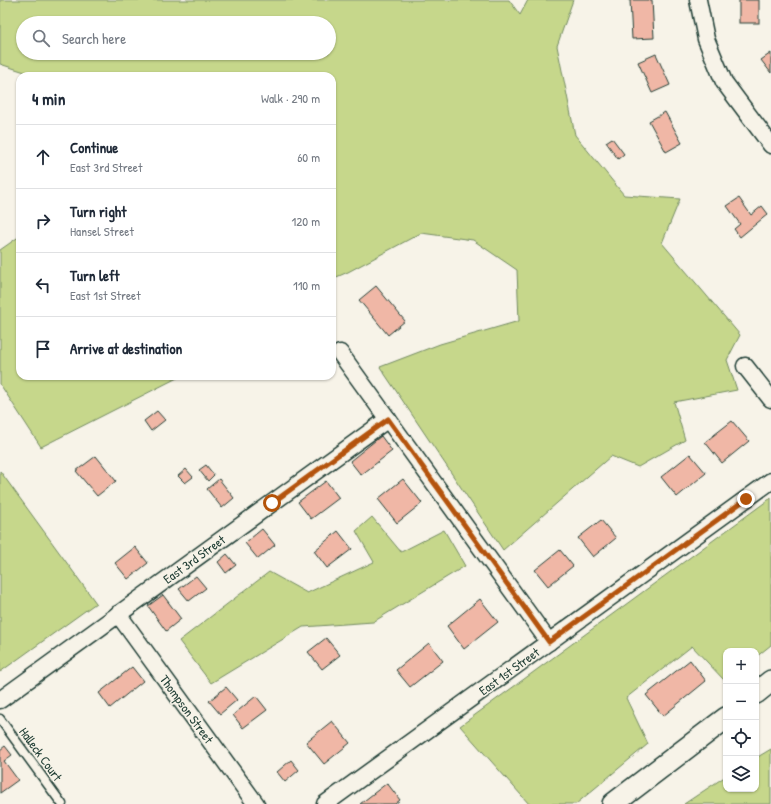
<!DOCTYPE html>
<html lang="en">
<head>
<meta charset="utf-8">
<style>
	body { margin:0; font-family:"Patrick Hand",sans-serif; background:#f6f6f7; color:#1f2937 }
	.controls { position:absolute; right:12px; bottom:12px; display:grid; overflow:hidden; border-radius:8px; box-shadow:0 1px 3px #0004 }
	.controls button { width:36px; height:36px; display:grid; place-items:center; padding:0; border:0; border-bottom:1px solid #e0e1e3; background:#fff; color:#1f2937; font:20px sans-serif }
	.stop { position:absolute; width:12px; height:12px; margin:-9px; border:3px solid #b45309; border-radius:50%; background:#fff }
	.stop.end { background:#b45309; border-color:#fff; box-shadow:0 1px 4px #0008 }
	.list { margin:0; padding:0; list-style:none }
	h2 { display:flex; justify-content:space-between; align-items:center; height:52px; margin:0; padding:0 16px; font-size:17px }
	h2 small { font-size:13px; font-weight:400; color:#747a83 }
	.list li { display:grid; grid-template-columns:26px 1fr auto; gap:12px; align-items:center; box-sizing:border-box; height:64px; padding:0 16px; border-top:1px solid #e0e1e3 }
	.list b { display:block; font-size:15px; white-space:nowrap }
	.list p { margin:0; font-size:13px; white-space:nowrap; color:#747a83 }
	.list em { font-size:13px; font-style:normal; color:#747a83 }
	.icon { flex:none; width:22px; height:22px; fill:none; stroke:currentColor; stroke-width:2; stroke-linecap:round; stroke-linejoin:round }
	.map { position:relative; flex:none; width:771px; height:804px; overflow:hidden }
	.search { position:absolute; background:#fff; box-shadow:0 1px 3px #0004; left:16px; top:16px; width:320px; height:44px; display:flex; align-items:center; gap:10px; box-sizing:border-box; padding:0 14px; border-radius:22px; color:#747a83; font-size:15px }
	.panel { position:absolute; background:#fff; box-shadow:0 1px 3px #0004; left:16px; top:72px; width:320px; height:308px; border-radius:12px }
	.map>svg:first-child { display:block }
	.green { fill:#c6d78b; stroke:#728a60; fill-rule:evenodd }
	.building { fill:#f0b7a6; stroke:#1f3d34 }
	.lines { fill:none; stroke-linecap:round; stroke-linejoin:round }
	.service-casing { stroke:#1f3d34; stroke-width:11 }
	.minor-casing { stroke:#1f3d34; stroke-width:19 }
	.tertiary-casing { stroke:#1f3d34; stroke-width:24 }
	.service { stroke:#f7f3e8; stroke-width:8 }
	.minor { stroke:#f7f3e8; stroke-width:16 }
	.tertiary { stroke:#f7f3e8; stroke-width:21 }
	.route { stroke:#b45309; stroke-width:5 }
	.labels { text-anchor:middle; stroke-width:3; stroke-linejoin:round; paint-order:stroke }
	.street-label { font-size:13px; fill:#1f3d34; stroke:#f7f3e8 }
</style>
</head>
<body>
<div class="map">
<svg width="771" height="804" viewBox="0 0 771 804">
	<rect width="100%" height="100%" fill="#f7f3e8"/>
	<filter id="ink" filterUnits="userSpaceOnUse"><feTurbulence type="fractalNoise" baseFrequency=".025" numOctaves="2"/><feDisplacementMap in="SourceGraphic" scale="8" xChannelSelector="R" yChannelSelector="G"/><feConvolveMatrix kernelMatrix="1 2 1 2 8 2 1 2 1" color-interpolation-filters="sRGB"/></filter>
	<g filter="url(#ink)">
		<g class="green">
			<path d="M0 0H509L520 15 528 0H573L557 46 575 135 624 195 680 199 662 243 740 335 727 360 737 390 674 402 685 440 638 467 611 456 503 550 380 367 440 344 519 321 517 270 473 240 421 233 348 272 332 279V76H37L0 64ZM23 23H329V53H23Z"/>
			<path d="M20 236V376H181L41 447 0 384V250Z"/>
			<path d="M0 471 96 603 0 672Z"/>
			<path d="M771 498V645L756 657V651H726V679L724 680 692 646 626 698 648 744 576 804H529L460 726Z"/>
			<path d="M372 517 401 552 444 530 465 566 373 622 303 627 211 683 179 641 269 572 307 593 374 562 356 531Z"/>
			<path d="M771 749V804H684L726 776V789H756V758Z"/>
		</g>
		<g class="building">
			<path d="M630 0H652L654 38 632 39Z"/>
			<rect x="739" y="0" width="20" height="23"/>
			<path d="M771 53V73L761 60Z"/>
			<path d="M656 54 670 85 652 93 638 62Z"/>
			<path d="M665 112 682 143 666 152 649 121Z"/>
			<path d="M612 138 624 154 618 159 606 142Z"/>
			<path d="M739 198 751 215 762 206 768 214 740 237 734 229 740 224 727 206Z"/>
			<path d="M376 286 405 321 388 335 359 300Z"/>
			<path d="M157 411 165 420 151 431 144 421Z"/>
			<path d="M732 421 749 441 722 463 705 442Z"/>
			<path d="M381 436 392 451 361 475 350 461Z"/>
			<path d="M690 454 706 473 677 497 661 477Z"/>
			<path d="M96 456 116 481 97 496 76 471Z"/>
			<path d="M206 465 214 475 208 481 199 470Z"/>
			<path d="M186 469 193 477 185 483 178 476Z"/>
			<path d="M219 479 234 498 222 508 207 489Z"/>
			<path d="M403 479 422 503 397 523 378 499Z"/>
			<path d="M326 481 339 498 311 519 298 502Z"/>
			<path d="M601 520 616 538 593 557 578 538Z"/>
			<path d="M262 529 275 545 258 559 245 543Z"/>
			<path d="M338 531 352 549 327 568 314 551Z"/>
			<path d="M135 547 148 563 128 579 115 563Z"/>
			<path d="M560 550 573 566 548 586 535 570Z"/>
			<path d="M227 554 236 565 226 573 218 562Z"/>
			<path d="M196 576 206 588 189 601 179 589Z"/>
			<path d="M163 595 181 619 166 631 148 606Z"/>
			<path d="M480 599 498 622 464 649 447 626Z"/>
			<path d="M326 638 340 655 322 669 308 652Z"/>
			<path d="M429 643 443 661 410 687 396 670Z"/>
			<path d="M690 660 706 681 663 716 646 695Z"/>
			<path d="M132 667 143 681 110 708 99 693Z"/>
			<path d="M226 687 237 700 220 714 209 701Z"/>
			<path d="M256 696 267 710 243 728 233 715Z"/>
			<path d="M332 721 350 743 324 764 306 742Z"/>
			<path d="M5 746 12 755 4 761 18 780 0 793V750Z"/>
			<path d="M291 760 299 770 285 782 277 772Z"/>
			<path d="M387 783 400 800 395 804H360Z"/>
		</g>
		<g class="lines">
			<defs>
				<path id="service" d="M0 719 62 804"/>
				<g id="minor">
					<path d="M698 0 706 39 724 82 771 145"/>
					<path d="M340 353 549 642"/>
					<path d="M745 366 771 399"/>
					<path d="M118 614 256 804"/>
					<path d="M0 700 388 419"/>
					<path d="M325 804 771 481"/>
				</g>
				<g id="tertiary">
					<path d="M756 693 771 681"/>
					<path d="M613 804 726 718"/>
				</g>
			</defs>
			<use href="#service" class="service-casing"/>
			<use href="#minor" class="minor-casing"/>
			<use href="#tertiary" class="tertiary-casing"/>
			<use href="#service" class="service"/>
			<use href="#minor" class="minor"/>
			<use href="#tertiary" class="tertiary"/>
		</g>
	</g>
	<g class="lines" filter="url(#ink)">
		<path class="route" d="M272 503 388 419 549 642 746 499"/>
	</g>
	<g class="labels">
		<g class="street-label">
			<text transform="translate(194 559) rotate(-36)" y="5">East 3rd Street</text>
			<text transform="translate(509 671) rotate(-36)" y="5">East 1st Street</text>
			<text transform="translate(187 709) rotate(54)" y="5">Thompson Street</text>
			<text transform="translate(41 754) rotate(54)" y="5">Halleck Court</text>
		</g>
	</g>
</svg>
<div class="controls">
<button>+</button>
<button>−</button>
<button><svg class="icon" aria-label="locate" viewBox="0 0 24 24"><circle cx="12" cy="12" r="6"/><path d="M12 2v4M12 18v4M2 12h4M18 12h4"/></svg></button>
<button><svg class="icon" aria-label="layers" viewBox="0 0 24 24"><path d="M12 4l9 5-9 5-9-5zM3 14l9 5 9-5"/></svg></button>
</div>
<div class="stop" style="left:272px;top:503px"></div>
<div class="stop end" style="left:746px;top:499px"></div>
<div class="search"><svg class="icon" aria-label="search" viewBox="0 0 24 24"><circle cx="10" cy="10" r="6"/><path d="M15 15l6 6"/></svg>Search here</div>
<section class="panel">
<h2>4 min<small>Walk · 290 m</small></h2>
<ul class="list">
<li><svg class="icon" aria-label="ahead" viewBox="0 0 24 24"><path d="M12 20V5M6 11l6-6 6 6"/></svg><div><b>Continue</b><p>East 3rd Street</p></div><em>60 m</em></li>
<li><svg class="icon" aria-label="right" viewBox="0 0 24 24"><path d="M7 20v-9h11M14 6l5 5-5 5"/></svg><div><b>Turn right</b><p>Hansel Street</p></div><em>120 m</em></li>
<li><svg class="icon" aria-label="left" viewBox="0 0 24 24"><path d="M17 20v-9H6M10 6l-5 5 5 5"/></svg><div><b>Turn left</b><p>East 1st Street</p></div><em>110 m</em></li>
<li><svg class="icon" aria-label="arrive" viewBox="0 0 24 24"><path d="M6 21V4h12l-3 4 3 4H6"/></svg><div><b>Arrive at destination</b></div></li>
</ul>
</section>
</div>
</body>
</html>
